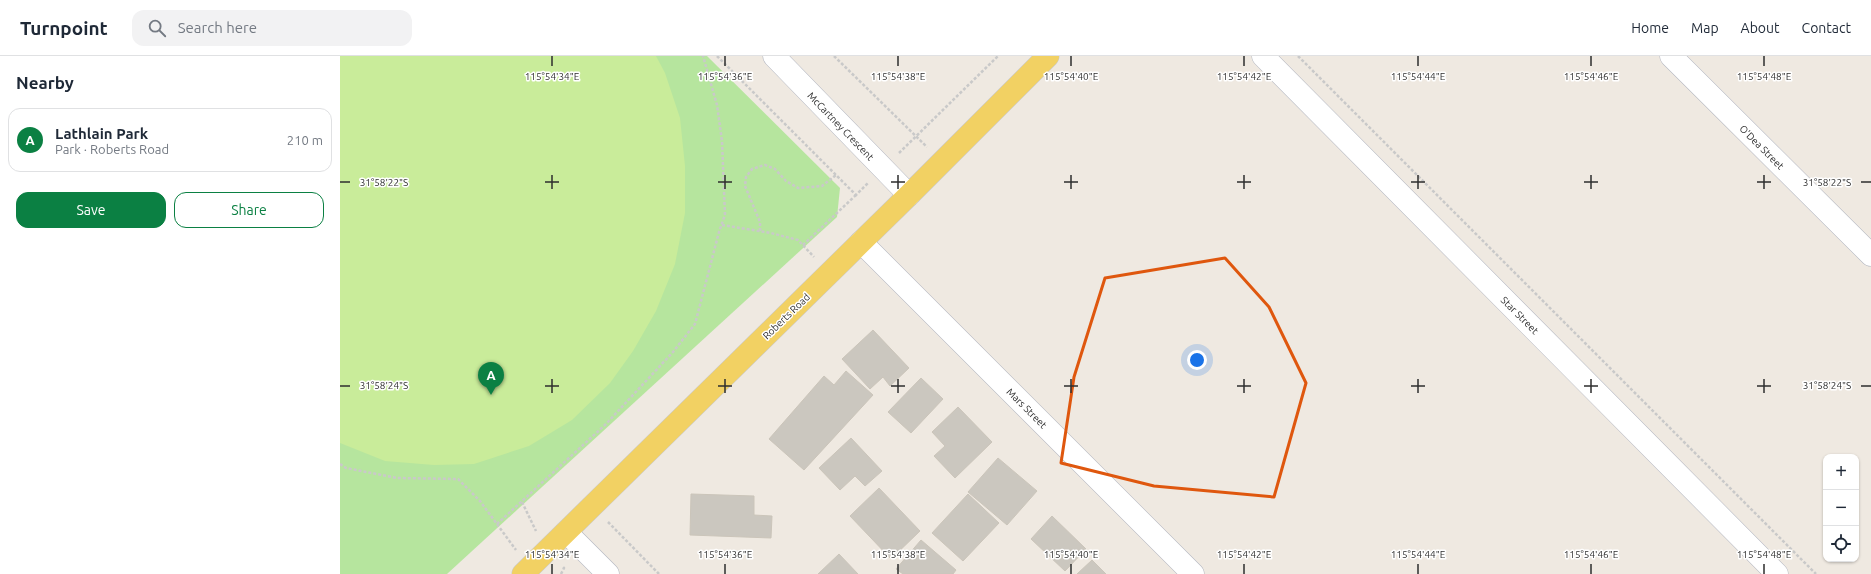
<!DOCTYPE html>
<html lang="en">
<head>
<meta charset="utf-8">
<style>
	body { margin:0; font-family:Ubuntu,sans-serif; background:#f2f2f3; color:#1f2937 }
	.controls { position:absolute; right:12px; bottom:12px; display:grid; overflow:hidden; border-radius:8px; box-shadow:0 1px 3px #0004 }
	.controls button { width:36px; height:36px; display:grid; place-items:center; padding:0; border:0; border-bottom:1px solid #e0e1e3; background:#fff; color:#1f2937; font:20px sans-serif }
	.you { position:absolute; left:857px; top:304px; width:14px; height:14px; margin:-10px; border:3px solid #fff; border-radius:50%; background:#1a73e8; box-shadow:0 0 0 6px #1a73e833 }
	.badge { display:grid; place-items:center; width:26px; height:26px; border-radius:50%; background:#0b8043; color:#fff; font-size:13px; font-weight:700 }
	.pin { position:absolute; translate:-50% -33px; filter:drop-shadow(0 1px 2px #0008) }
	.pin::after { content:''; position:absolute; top:21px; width:14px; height:12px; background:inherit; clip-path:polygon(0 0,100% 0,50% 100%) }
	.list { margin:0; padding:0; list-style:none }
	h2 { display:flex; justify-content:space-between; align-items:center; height:52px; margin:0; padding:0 16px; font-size:17px }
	h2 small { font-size:13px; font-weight:400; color:#747a83 }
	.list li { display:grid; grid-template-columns:26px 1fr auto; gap:12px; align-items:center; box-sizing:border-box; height:64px; margin:0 8px 8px; padding:0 8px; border:1px solid #e0e1e3; border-radius:12px }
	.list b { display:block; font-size:15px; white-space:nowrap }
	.list p { margin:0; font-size:13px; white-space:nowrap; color:#747a83 }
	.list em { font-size:13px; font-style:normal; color:#747a83 }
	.actions { display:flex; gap:8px; padding:12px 16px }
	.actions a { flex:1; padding:9px 0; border:1px solid #0b8043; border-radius:12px; text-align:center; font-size:14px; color:#0b8043 }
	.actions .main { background:#0b8043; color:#fff }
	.icon { flex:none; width:22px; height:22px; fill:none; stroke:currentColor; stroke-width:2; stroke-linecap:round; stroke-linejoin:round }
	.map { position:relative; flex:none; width:1531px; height:518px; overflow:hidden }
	header { display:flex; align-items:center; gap:24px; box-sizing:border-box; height:56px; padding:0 20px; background:#fff; border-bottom:1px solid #e0e1e3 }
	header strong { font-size:19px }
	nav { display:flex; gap:22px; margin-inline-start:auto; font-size:14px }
	.search { width:280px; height:36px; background:#f2f2f3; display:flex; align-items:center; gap:10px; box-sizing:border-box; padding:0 14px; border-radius:12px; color:#747a83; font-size:15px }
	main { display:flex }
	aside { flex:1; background:#fff }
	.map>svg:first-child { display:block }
	.green { fill:#b6e59e }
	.pitch { fill:#c9ec9a }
	.building { fill:#cbc7bf; stroke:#cbc5ba }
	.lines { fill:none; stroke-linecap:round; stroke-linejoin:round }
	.minor-casing { stroke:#b4b7c1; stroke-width:23 }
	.major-casing { stroke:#c9c9c9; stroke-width:23 }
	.path { stroke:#c9c9c9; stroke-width:2.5; stroke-dasharray:3 2; stroke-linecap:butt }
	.minor { stroke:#fff; stroke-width:22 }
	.major { stroke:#f2d163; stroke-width:22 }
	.marked { fill:none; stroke:#df570e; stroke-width:3; stroke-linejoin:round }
	.ticks { fill:none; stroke:#2e2e2e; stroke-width:1.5 }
	.labels { text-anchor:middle; stroke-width:3; stroke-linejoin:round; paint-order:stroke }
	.street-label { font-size:10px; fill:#2e2e2e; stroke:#fff }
	.ticks-label { font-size:10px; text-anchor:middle; fill:#2e2e2e; stroke:#fff; stroke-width:3; stroke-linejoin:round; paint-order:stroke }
</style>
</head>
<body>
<header>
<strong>Turnpoint</strong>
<div class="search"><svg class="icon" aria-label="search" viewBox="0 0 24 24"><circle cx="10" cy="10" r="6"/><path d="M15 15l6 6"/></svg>Search here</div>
<nav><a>Home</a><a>Map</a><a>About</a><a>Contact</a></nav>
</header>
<main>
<aside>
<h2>Nearby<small></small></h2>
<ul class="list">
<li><span class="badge">A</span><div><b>Lathlain Park</b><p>Park · Roberts Road</p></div><em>210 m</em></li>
</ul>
<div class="actions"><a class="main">Save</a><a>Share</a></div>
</aside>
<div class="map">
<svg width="1531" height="518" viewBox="0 0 1531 518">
	<rect width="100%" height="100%" fill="#efe9e1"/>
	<path class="green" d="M0 0H367L500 132 497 161 107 518H0Z"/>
	<path class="pitch" d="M0 0H316L325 17 340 62 345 110V157L335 208 316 255 293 295 270 327 232 364 189 390 134 408 94 409 45 405 0 387Z"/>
	<g class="building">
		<path d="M533 274 569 312 550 330 543 321 530 333 502 303Z"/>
		<path d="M506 315 533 339 464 414 429 383 484 320 494 329Z"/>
		<path d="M581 322 603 343 571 377 548 356Z"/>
		<path d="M618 351 652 386 615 422 594 400 605 390 592 376Z"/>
		<path d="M511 382 542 415 525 430 515 420 500 434 479 412Z"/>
		<path d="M658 402 697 435 667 469 628 436Z"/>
		<path d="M539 432 580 475 551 503 510 460Z"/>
		<path d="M351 438 414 440V459L432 460 431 482 350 479Z"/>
		<path d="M628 438 659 467 623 505 592 477Z"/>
		<path d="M712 460 746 493 725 515 691 483Z"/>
		<path d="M581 484 616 514 613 518H563L556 513Z"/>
		<path d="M499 498 518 518H478Z"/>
		<path d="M752 504 766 518H737Z"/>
	</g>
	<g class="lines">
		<defs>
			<g id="minor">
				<path d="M434 0 569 139"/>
				<path d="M923 0 1437 518"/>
				<path d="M1331 0 1531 199"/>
				<path d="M521 186 853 518"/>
				<path d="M226 476 268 518"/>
			</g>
			<path id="major" d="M183 518 569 139 708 0"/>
		</defs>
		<use href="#minor" class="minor-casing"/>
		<use href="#major" class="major-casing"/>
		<g class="path">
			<path d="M377 0 516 139 528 127"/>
			<path d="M494 0 587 91"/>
			<path d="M958 0 1476 518"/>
			<path d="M559 97 658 0"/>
			<path d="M382 169 431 177 458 184 474 201"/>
			<path d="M420 175V166L405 130 406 121 412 113 425 109 435 113 446 125 458 132 482 130 496 119"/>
			<path d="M463 189 516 139"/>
			<path d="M0 408 6 412 57 422 118 423 140 445 176 494"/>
			<path d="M182 446 196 475"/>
			<path d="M268 466 319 518"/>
			<path d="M157 468 266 368 333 296 355 268 379 176 385 159 382 85 377 49 363 0"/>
			<path d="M221 518 224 512 222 510"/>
		</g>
		<use href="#minor" class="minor"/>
		<use href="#major" class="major"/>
	</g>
	<path class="marked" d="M885 202 929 251 966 327 934 441 814 430 721 407 734 321 765 222Z"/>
	<path class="ticks" d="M212 0V10M385 0V10M558 0V10M731 0V10M904 0V10M1078 0V10M1251 0V10M1424 0V10M212 119V133M385 119V133M558 119V133M731 119V133M904 119V133M1078 119V133M1251 119V133M1424 119V133M0 126H10M205 126H219M378 126H392M551 126H565M724 126H738M897 126H911M1071 126H1085M1244 126H1258M1417 126H1431M1521 126H1531M212 323V337M385 323V337M558 323V337M731 323V337M904 323V337M1078 323V337M1251 323V337M1424 323V337M0 330H10M205 330H219M378 330H392M551 330H565M724 330H738M897 330H911M1071 330H1085M1244 330H1258M1417 330H1431M1521 330H1531M212 508V518M385 508V518M558 508V518M731 508V518M904 508V518M1078 508V518M1251 508V518M1424 508V518"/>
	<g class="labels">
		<g class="street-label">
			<text transform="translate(501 70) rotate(46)" y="4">McCartney Crescent</text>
			<text transform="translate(1422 91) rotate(45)" y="4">O'Dea Street</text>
			<text transform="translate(1180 259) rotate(45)" y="4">Star Street</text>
			<text transform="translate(446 260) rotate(-44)" y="4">Roberts Road</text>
			<text transform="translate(687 352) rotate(45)" y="4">Mars Street</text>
		</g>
	</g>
	<g class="ticks-label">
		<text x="212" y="24">115°54'34"E</text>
		<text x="385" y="24">115°54'36"E</text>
		<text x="558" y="24">115°54'38"E</text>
		<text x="731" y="24">115°54'40"E</text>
		<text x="904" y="24">115°54'42"E</text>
		<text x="1078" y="24">115°54'44"E</text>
		<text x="1251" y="24">115°54'46"E</text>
		<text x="1424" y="24">115°54'48"E</text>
		<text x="44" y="130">31°58'22"S</text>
		<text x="1487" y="130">31°58'22"S</text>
		<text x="44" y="333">31°58'24"S</text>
		<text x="1487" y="333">31°58'24"S</text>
		<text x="212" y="502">115°54'34"E</text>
		<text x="385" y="502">115°54'36"E</text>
		<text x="558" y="502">115°54'38"E</text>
		<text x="731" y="502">115°54'40"E</text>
		<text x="904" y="502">115°54'42"E</text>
		<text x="1078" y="502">115°54'44"E</text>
		<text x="1251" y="502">115°54'46"E</text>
		<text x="1424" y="502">115°54'48"E</text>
	</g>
</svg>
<div class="controls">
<button>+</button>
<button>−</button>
<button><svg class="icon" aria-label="locate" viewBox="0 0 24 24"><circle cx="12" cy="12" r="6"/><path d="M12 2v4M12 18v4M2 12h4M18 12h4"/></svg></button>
</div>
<div class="you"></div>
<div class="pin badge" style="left:151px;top:339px">A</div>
</div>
</main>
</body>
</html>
